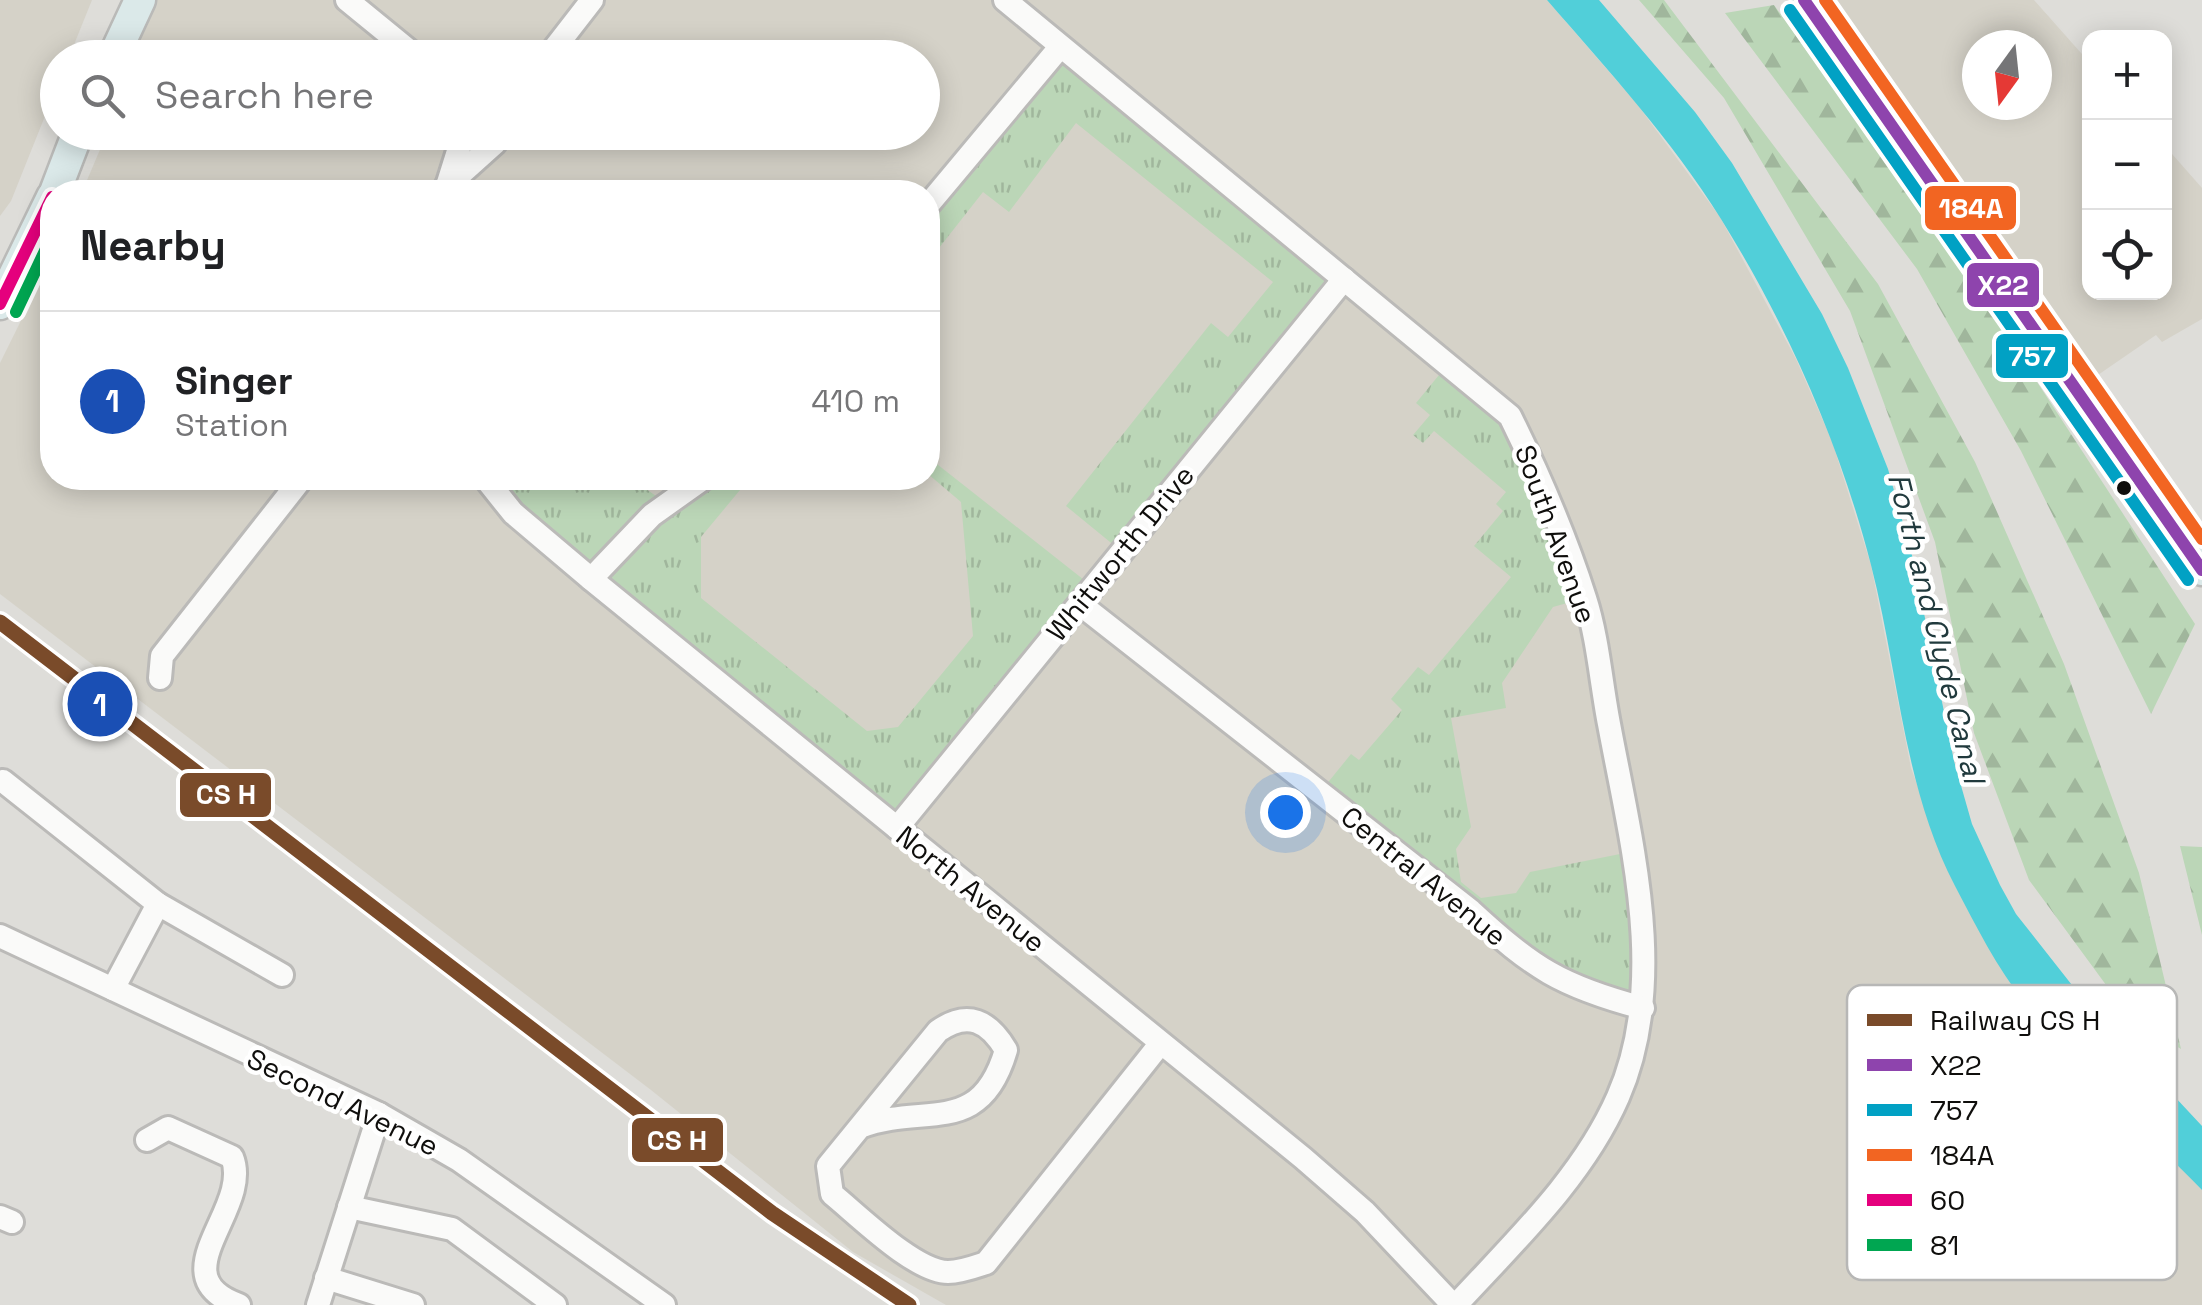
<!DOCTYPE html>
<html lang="en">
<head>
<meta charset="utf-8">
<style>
	body { margin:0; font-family:"Space Grotesk",sans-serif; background:#f6f6f6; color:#202124 }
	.controls { position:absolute; right:30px; top:30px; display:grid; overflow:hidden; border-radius:20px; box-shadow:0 5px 25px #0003 }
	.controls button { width:90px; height:90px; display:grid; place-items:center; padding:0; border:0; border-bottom:2px solid #e0e0e0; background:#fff; color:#202124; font:50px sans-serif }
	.compass { position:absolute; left:1962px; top:30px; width:90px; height:90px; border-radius:50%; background:#fff; box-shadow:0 5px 25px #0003; rotate:195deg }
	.you { position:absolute; left:1285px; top:812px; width:35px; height:35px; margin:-25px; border:8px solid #fff; border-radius:50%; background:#1a73e8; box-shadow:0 0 0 15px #1a73e833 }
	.badge { display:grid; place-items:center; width:65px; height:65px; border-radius:50%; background:#2563eb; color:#fff; font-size:32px; font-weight:700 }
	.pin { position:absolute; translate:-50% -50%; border:5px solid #fff; box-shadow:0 2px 10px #0006 }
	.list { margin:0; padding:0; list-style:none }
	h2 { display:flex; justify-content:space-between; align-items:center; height:130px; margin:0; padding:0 40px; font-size:42px }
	h2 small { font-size:32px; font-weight:400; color:#757577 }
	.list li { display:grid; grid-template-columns:65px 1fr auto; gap:30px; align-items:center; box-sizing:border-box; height:180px; padding:0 40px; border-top:2px solid #e0e0e0 }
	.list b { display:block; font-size:38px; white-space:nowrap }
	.list p { margin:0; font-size:32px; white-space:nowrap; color:#757577 }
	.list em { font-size:32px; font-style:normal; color:#757577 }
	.icon { flex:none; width:55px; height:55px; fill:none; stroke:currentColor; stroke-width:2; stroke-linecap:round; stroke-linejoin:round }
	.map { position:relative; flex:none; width:2202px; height:1305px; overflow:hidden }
	.search { position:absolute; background:#fff; box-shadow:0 5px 25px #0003; left:40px; top:40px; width:900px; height:110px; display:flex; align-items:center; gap:25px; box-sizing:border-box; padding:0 35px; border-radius:55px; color:#757577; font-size:38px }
	.panel { position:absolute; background:#fff; box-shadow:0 5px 25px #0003; left:40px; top:180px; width:900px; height:310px; border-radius:40px }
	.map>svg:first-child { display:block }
	.built { fill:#d5d2c8; fill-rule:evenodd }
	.grass { fill:url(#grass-tufts) }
	.forest { fill:url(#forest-firs) }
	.water { fill:#51cfd9 }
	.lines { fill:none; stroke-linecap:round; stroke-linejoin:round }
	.minor-casing { stroke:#bbbab8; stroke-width:28 }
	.major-casing { stroke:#babab8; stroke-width:35 }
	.minor { stroke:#fafaf9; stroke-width:22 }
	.major { stroke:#dbe9e9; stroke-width:30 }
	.bus-1-casing { stroke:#fff; stroke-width:20 }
	.bus-2-casing { stroke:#fff; stroke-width:20 }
	.bus-3-casing { stroke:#fff; stroke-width:20 }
	.bus-4-casing { stroke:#fff; stroke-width:20 }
	.bus-5-casing { stroke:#fff; stroke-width:20 }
	.bus-1 { stroke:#8e44ad; stroke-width:12 }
	.bus-2 { stroke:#01a1c4; stroke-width:12 }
	.bus-3 { stroke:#f26522; stroke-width:12 }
	.bus-4 { stroke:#e5007d; stroke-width:12 }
	.bus-5 { stroke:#00a651; stroke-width:12 }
	.rail-1-casing { stroke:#fff; stroke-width:22 }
	.rail-1 { stroke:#7a4b2a; stroke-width:15 }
	.bus-dot { fill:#0f0e0c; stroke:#fff; stroke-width:4 }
	.labels { text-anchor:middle; stroke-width:9; stroke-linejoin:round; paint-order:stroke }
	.street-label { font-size:28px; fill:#0f0e0c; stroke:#fff }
	.water-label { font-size:30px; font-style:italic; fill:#213a3d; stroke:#fff }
	.key { fill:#fff; stroke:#b7b7b6; stroke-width:2.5 }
	.key-label { font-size:28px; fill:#0f0e0c }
	.line-badge { stroke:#fff; stroke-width:4 }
	.badge-label { font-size:28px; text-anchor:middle; font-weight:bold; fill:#fff }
</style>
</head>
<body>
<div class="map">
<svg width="2202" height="1305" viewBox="0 0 2202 1305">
	<defs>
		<pattern id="grass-tufts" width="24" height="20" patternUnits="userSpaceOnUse" patternTransform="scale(2.5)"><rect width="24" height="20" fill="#bbd6b7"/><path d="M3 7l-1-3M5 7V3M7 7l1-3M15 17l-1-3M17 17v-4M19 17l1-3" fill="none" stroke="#a0b69c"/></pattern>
		<pattern id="forest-firs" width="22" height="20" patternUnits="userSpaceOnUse" patternTransform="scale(2.5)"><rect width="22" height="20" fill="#bbd6b7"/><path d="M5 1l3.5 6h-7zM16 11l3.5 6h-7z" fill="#a0b69c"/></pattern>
	</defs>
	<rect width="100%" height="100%" fill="#deddd9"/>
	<g class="built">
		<path d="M0 0H92L69 57 58 58 57 86 11 201 0 216Z"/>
		<path d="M140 0H1547L1637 104 1720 217 1796 359 1832 441 1871 565 1911 768 1954 884 2025 1004 2202 1190V1305H946L853 1252 651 1090 0 594V363L52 258V478H928V192H82L107 133 922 132V58L128 57Z"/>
		<path d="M1833 0H2034L2089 62 2090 292H2164L2165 146 2202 188V319L2162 342 2156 335 2095 377ZM2037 45V105H1977V45Z"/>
	</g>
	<g class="grass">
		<path d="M1060 47 1344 279 1121 551 1066 506 1211 323 1228 337 1273 282 1076 123 1009 212 983 192 928 262V205Z"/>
		<path d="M1448 364 1510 416 1585 598 1553 607 1502 683 1506 708 1451 718 1471 827 1456 849 1461 882 1481 898 1516 893 1530 872 1630 852 1643 1008 1589 994 1321 791 1351 754 1359 760 1402 710 1391 699 1418 667 1429 675 1511 577 1474 546 1503 511 1496 504 1506 492 1434 431 1423 443 1413 435 1430 415 1416 403Z"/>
		<path d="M928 457 1093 587 897 828 485 478H631L667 504 704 478H750L701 537V598L867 731 898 727 973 636 961 502 928 474Z"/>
	</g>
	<g class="forest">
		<path d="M1639 0H1664L1878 284 1975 462 2064 664 2139 873 2181 1049 2131 1019 2029 880 1974 733 1935 542 1850 311 1724 98Z"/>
		<path d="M1774 5 1975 287 2195 624 2151 714 2021 451 1917 269 1725 13Z"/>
		<path d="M2180 846 2202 847V935Z"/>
	</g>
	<path class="water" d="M1547 0H1599L1695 112 1732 163 1822 314 1848 368 1888 469 1913 559 1954 761 1972 824 2000 885 2016 914 2079 994 2202 1126V1190C2143 1129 2076 1071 2025 1003 1997 968 1976 926 1955 886 1903 786 1899 673 1871 565 1840 444 1787 325 1721 219 1672 140 1608 70 1547 0Z"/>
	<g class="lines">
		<defs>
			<g id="minor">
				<path d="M347 0 418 58"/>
				<path d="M1005 0 1510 416C1539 475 1565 535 1585 598 1598 638 1601 683 1609 724 1631 843 1669 981 1618 1097 1583 1177 1515 1241 1456 1305"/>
				<path d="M547 58 592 0"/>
				<path d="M447 186 464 132"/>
				<path d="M446 187 495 143"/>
				<path d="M928 205 1060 47"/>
				<path d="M485 478 513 513 591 579 1303 1158 1365 1212 1453 1305"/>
				<path d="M591 579 652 515 704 478"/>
				<path d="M1080 604 1471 911C1533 968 1560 986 1643 1008"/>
				<path d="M160 678 162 656 302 478"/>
				<path d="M3 781 158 904 113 989"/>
				<path d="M897 828 1344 279"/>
				<path d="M158 904 282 975"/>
				<path d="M0 936 379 1114 459 1160 664 1305"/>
				<path d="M860 1127C925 1102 980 1139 1006 1050 989 1021 968 1010 938 1031L828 1166 832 1194C858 1215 915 1272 948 1272 961 1272 974 1267 986 1263L1160 1044"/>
				<path d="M147 1140 168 1128 232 1157C253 1209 157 1276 239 1305"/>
				<path d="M349 1207 452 1229 555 1305"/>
				<path d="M0 1217 12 1222"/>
				<path d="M326 1278 413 1305"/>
				<path d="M318 1305 379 1114"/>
			</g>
			<g id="major">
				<path d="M1804 0 2202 570"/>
				<path d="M113 58 140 0"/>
				<path d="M55 192 78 132"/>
				<path d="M0 304 52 197"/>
			</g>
		</defs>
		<use href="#minor" class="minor-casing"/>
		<use href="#major" class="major-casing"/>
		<use href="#minor" class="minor"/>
		<use href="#major" class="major"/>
		<defs>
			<path id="bus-1" d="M1804 0 2202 570"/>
			<path id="bus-2" d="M1790 10 2188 580"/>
			<path id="bus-3" d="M1825 0 2202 539"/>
			<path id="bus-4" d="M0 304 52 197"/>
			<path id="bus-5" d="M16 312 52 236"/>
		</defs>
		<use href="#bus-1" class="bus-1-casing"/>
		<use href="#bus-2" class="bus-2-casing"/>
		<use href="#bus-3" class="bus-3-casing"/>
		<use href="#bus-4" class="bus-4-casing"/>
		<use href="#bus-5" class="bus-5-casing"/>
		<use href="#bus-1" class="bus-1"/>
		<use href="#bus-2" class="bus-2"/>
		<use href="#bus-3" class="bus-3"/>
		<use href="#bus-4" class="bus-4"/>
		<use href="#bus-5" class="bus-5"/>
		<defs>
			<path id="rail-1" d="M0 622 772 1213 909 1305"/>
		</defs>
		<use href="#rail-1" class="rail-1-casing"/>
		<use href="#rail-1" class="rail-1"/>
	</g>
	<circle class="bus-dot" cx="2124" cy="488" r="9"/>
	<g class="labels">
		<g class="street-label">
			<text transform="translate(1556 534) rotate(70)" y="10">South Avenue</text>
			<text transform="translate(1120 553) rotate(-51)" y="10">Whitworth Drive</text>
			<text transform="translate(1424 876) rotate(39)" y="10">Central Avenue</text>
			<text transform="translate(971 889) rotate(39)" y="10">North Avenue</text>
			<text transform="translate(343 1102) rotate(26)" y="10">Second Avenue</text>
		</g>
		<g class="water-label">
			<text transform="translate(1936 628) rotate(76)" y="10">Forth and Clyde Canal</text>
		</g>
	</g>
	<rect x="1847" y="985" width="330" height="295" rx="15" class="key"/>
	<rect x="1867" y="1014" width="45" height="12" fill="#7a4b2a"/>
	<rect x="1867" y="1059" width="45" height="12" fill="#8e44ad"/>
	<rect x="1867" y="1104" width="45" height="12" fill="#01a1c4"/>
	<rect x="1867" y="1149" width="45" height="12" fill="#f26522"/>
	<rect x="1867" y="1194" width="45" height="12" fill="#e5007d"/>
	<rect x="1867" y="1239" width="45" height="12" fill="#00a651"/>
	<g class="key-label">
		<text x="1930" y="1030">Railway CS H</text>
		<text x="1930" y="1075">X22</text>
		<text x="1930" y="1120">757</text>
		<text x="1930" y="1165">184A</text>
		<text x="1930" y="1210">60</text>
		<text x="1930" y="1255">81</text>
	</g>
	<g class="line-badge">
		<rect x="1923" y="184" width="95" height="48" rx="10" fill="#f26522"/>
		<rect x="1965" y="261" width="76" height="48" rx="10" fill="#8e44ad"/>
		<rect x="1994" y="332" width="76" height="48" rx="10" fill="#01a1c4"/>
		<rect x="178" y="771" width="95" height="48" rx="10" fill="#7a4b2a"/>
		<rect x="630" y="1116" width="95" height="48" rx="10" fill="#7a4b2a"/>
	</g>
	<g class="badge-label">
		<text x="1971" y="218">184A</text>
		<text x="2003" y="295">X22</text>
		<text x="2032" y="366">757</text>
		<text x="226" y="804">CS H</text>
		<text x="677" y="1150">CS H</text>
	</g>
</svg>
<div class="controls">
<button>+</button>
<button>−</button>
<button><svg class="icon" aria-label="locate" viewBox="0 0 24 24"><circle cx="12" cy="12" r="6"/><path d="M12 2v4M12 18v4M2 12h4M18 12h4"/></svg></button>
</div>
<svg class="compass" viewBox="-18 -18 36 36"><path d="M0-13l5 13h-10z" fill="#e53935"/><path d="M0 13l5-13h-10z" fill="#757577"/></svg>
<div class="you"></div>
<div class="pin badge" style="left:100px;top:704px;background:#1a4fb4">1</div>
<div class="search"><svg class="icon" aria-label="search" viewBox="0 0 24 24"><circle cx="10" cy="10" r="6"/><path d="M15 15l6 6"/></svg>Search here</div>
<section class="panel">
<h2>Nearby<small></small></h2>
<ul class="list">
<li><span class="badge" style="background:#1a4fb4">1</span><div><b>Singer</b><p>Station</p></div><em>410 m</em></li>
</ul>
</section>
</div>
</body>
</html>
